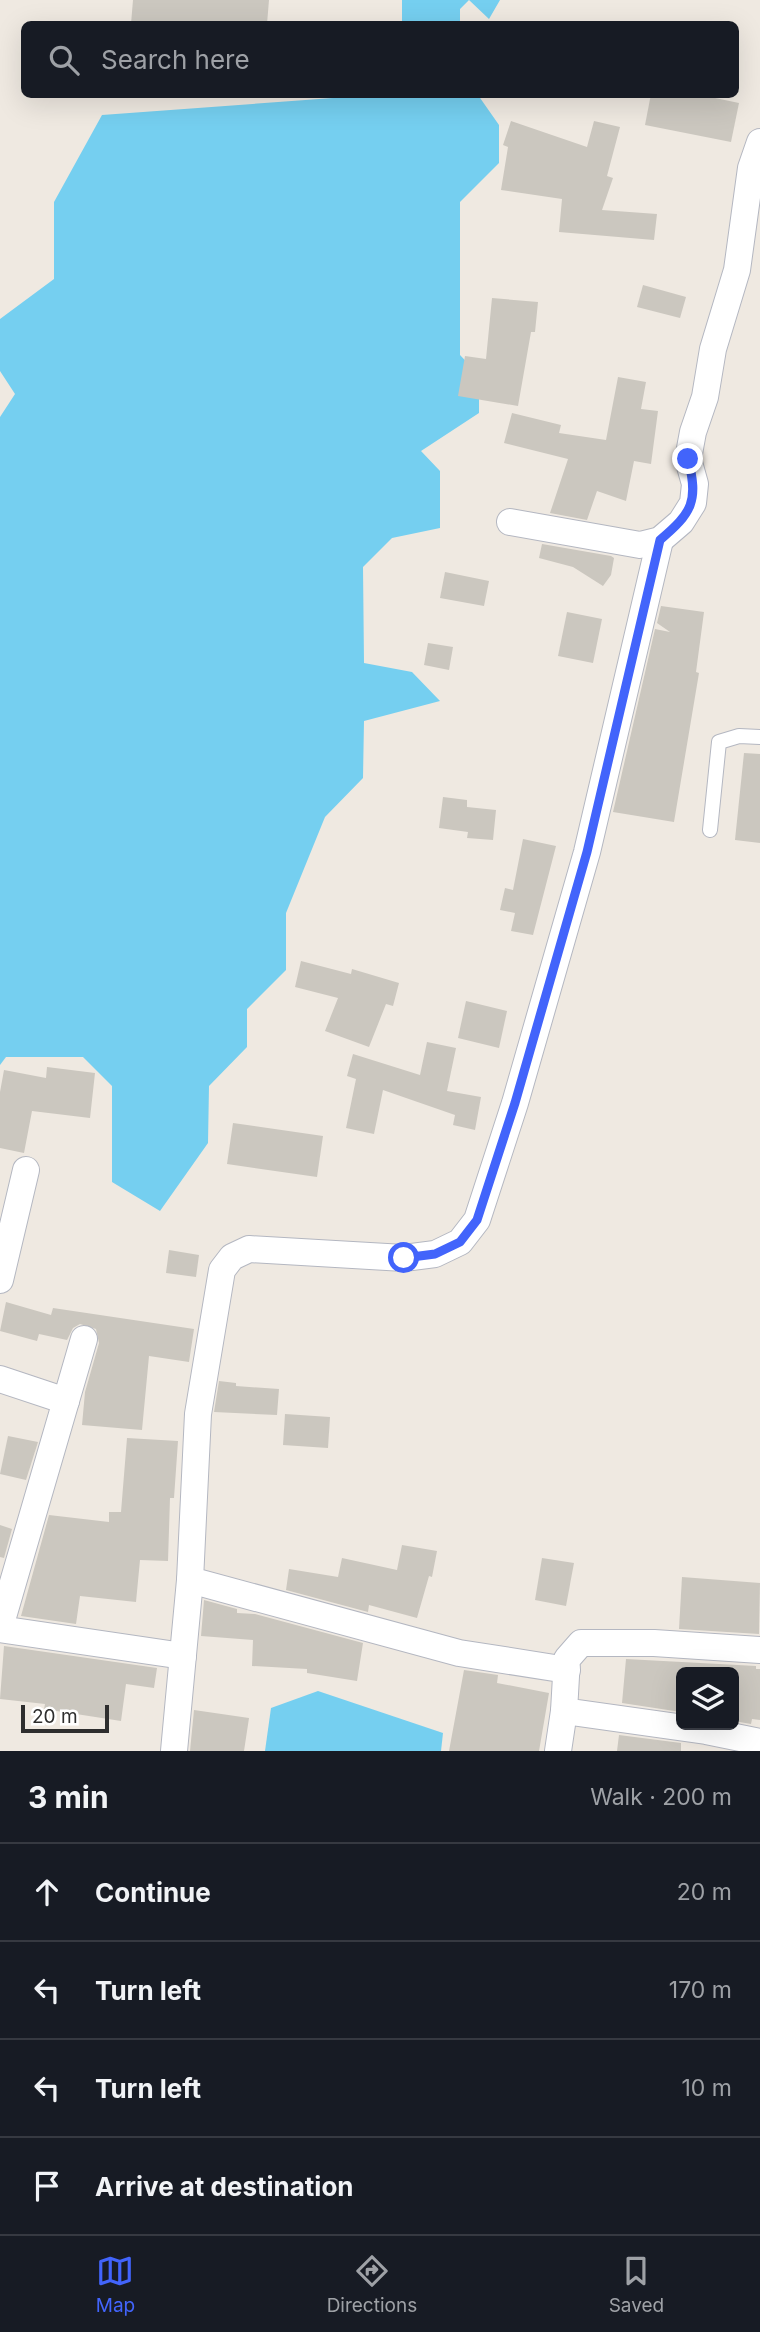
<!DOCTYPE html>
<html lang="en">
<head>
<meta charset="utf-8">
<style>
	body { margin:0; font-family:Inter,sans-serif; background:#242831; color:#f1f3f6 }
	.controls { position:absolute; right:21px; bottom:21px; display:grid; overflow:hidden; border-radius:10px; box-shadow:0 7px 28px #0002 }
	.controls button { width:63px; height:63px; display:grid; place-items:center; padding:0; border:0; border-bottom:2px solid #363941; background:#171b24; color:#f1f3f6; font:35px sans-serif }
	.scale { position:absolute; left:21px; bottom:18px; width:88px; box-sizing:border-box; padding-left:7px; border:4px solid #2e2e2e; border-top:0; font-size:19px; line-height:24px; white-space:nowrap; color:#2e2e2e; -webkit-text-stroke:5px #fff; paint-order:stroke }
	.stop { position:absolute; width:21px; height:21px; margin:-16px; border:5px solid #4264fb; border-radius:50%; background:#fff }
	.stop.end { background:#4264fb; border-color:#fff; box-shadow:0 2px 7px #0008 }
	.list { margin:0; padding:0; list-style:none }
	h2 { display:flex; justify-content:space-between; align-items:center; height:91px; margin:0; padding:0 28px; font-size:30px }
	h2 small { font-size:23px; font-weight:400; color:#9ea1a6 }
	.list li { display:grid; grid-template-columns:46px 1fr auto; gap:21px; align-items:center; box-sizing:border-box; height:98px; padding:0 28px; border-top:2px solid #363941 }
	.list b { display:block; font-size:26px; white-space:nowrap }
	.list em { font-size:23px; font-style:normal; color:#9ea1a6 }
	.icon { flex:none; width:38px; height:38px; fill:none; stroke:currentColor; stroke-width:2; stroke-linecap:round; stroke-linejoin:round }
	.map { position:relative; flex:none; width:760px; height:1751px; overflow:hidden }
	.search { position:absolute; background:#171b24; box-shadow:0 7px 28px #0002; left:21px; right:21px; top:21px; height:77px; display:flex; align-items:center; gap:18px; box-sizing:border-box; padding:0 24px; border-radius:10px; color:#9ea1a6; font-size:26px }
	.sheet { height:483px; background:#171b24 }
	nav { display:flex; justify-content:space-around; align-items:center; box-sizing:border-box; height:98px; border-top:2px solid #363941; background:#171b24; font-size:19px; color:#9ea1a6 }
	nav a { display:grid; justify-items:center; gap:4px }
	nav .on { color:#4264fb }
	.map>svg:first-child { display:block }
	.water { fill:#75cff0 }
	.building { fill:#cbc7bf }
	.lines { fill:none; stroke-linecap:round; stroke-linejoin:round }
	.service-casing { stroke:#b4b7c1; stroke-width:16 }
	.minor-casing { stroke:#b4b7c1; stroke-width:28 }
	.service { stroke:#fff; stroke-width:14 }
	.minor { stroke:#fff; stroke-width:26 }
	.route { stroke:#4264fb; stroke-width:9 }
</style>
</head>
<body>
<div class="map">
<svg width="760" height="1751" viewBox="0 0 760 1751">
	<rect width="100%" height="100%" fill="#efe9e1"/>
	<g class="water">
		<path d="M402 0H500L489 19 469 0 460 9V24H402Z"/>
		<path d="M374 95H478L499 125V163L460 202V355L479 375V413L421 451 440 471V528L392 538 363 567 364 663 412 672 440 701 364 721 363 778 325 817 286 913V970L247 1009V1047L209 1086 208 1143 160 1211 112 1182V1086L83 1057H6L0 1065V417L15 394 0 371V319L54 279V202L102 115Z"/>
		<path d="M318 1691 443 1733 441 1751H265L271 1708Z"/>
	</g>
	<g class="building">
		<path d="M133 0H269L267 24H131Z"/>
		<path d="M651 94H696L739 103 731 142 645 125Z"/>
		<path d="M511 121 587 147 594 121 620 127 607 176 613 178 602 210 657 214 654 240 559 232 562 199 501 190 508 147 503 145Z"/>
		<path d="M643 285 686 297 680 318 637 307Z"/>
		<path d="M492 298 538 302 535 332H531L518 406 458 396 465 356 486 359Z"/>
		<path d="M618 377 646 382 641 409 658 411 651 464 634 461 626 501 597 491 587 520 550 513 568 459 504 443 512 413 561 425 559 433 606 440Z"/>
		<path d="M542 544 611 556 614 558 611 575 603 586 573 567 539 558Z"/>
		<path d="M445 572 489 581 484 606 440 598Z"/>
		<path d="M661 606 704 612 696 672 699 673 674 822 613 812 655 629 670 632 657 623Z"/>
		<path d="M567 612 602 619 593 663 558 656Z"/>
		<path d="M428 643 453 647 449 670 424 665Z"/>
		<path d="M744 753 760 754V843L735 840Z"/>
		<path d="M443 797 467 800V807L496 810 493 840 467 838 468 832 439 828Z"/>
		<path d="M523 839 556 846 533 935 511 931 515 913 500 910 505 888 513 890Z"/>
		<path d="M301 961 351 974 352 969 399 983 393 1006 386 1004 369 1047 325 1031 338 998 295 987Z"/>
		<path d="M466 1001 507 1011 499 1048 458 1038Z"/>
		<path d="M427 1042 456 1048 447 1091 481 1097 475 1130 453 1125 455 1115 383 1090 374 1134 346 1128 356 1079 347 1076 353 1054 420 1075Z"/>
		<path d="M47 1067 95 1073 90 1118 32 1111 24 1153 0 1148V1092L4 1070 46 1078Z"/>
		<path d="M233 1123 323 1136 317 1177 227 1164Z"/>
		<path d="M169 1250 199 1255 196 1277 166 1273Z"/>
		<path d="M6 1302 51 1315 53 1308 194 1329 189 1362 149 1356 142 1430 82 1425 85 1392 99 1343 96 1329 80 1324 73 1328 67 1340 39 1334 37 1341 0 1331Z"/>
		<path d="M219 1381 236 1383V1386L279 1389 277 1415 214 1412Z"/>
		<path d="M285 1414 330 1417 328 1448 283 1445Z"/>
		<path d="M8 1436 38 1442 26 1480 0 1474Z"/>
		<path d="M127 1438 178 1441 174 1498H170L168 1561 140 1560 136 1602 80 1596 76 1624 21 1616 49 1515 109 1522V1512H121Z"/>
		<path d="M0 1525 12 1529 4 1558 0 1557Z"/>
		<path d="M402 1545 437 1551 432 1577 429 1576 417 1618 369 1605 368 1612 286 1590 289 1569 338 1577 342 1558 397 1570Z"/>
		<path d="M542 1558 574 1563 566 1606 535 1600Z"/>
		<path d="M682 1577 760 1583 759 1634 679 1629Z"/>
		<path d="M204 1600 237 1609V1613L255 1614 363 1643 357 1681 307 1673V1669L252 1666 253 1640 201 1636Z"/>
		<path d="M4 1646 157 1668 154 1688 126 1684 121 1721 44 1709 45 1704 0 1699Z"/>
		<path d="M626 1659 756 1666V1669H760V1720L752 1719 751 1724 734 1721V1672H681V1712L622 1703Z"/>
		<path d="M464 1670 498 1675 497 1683 549 1693 539 1751H449Z"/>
		<path d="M194 1710 249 1718 244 1751H190Z"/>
		<path d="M619 1735 681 1743V1751H617Z"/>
	</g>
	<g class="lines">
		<defs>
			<path id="service" d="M710 830 719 742 739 736 760 737"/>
			<g id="minor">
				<path d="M510 522 640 545 660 540 681 522 693 503 695 484 688 459 693 432 705 397 713 349 737 270 751 168 760 142"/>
				<path d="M0 1280 26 1170"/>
				<path d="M0 1379 66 1401"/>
				<path d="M0 1627 84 1339"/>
				<path d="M0 1629 183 1656"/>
				<path d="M760 1650 654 1643H581L567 1659 564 1711 706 1731 760 1742"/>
				<path d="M567 1670 459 1653 190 1580 198 1414 222 1270 232 1257 249 1249 404 1258 435 1254 460 1242 477 1220 515 1103 587 852 660 540"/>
				<path d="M174 1751 190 1580"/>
				<path d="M558 1751 564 1711"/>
			</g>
		</defs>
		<use href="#service" class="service-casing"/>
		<use href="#minor" class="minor-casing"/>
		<use href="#service" class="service"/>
		<use href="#minor" class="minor"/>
	</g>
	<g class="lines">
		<path class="route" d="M404 1258 435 1254 460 1242 477 1220 515 1103 587 852 660 540C692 513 699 501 688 459"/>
	</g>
</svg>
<div class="controls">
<button><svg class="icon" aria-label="layers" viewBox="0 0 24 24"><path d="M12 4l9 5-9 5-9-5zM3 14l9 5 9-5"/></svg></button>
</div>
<div class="scale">20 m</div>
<div class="stop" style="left:404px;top:1258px"></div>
<div class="stop end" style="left:688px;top:459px"></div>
<div class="search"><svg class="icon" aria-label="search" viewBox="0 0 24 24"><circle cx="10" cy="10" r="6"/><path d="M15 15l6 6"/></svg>Search here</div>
</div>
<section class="sheet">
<h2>3 min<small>Walk · 200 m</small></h2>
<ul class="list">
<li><svg class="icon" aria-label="ahead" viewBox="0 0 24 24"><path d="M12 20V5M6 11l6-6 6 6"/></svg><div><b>Continue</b></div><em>20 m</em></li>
<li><svg class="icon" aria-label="left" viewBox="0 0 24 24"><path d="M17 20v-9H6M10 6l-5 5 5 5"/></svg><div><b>Turn left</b></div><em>170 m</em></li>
<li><svg class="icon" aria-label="left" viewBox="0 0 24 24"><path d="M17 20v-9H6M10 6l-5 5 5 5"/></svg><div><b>Turn left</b></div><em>10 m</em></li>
<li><svg class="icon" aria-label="arrive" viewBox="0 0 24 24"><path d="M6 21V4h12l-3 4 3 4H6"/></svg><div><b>Arrive at destination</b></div></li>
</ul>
</section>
<nav>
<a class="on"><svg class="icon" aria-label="map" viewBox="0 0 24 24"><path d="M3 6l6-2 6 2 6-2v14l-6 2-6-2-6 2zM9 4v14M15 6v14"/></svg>Map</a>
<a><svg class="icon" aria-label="directions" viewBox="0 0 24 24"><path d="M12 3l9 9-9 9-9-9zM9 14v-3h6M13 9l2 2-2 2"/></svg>Directions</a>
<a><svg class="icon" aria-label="saved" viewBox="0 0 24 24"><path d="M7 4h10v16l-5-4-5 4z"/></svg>Saved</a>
</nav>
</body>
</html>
